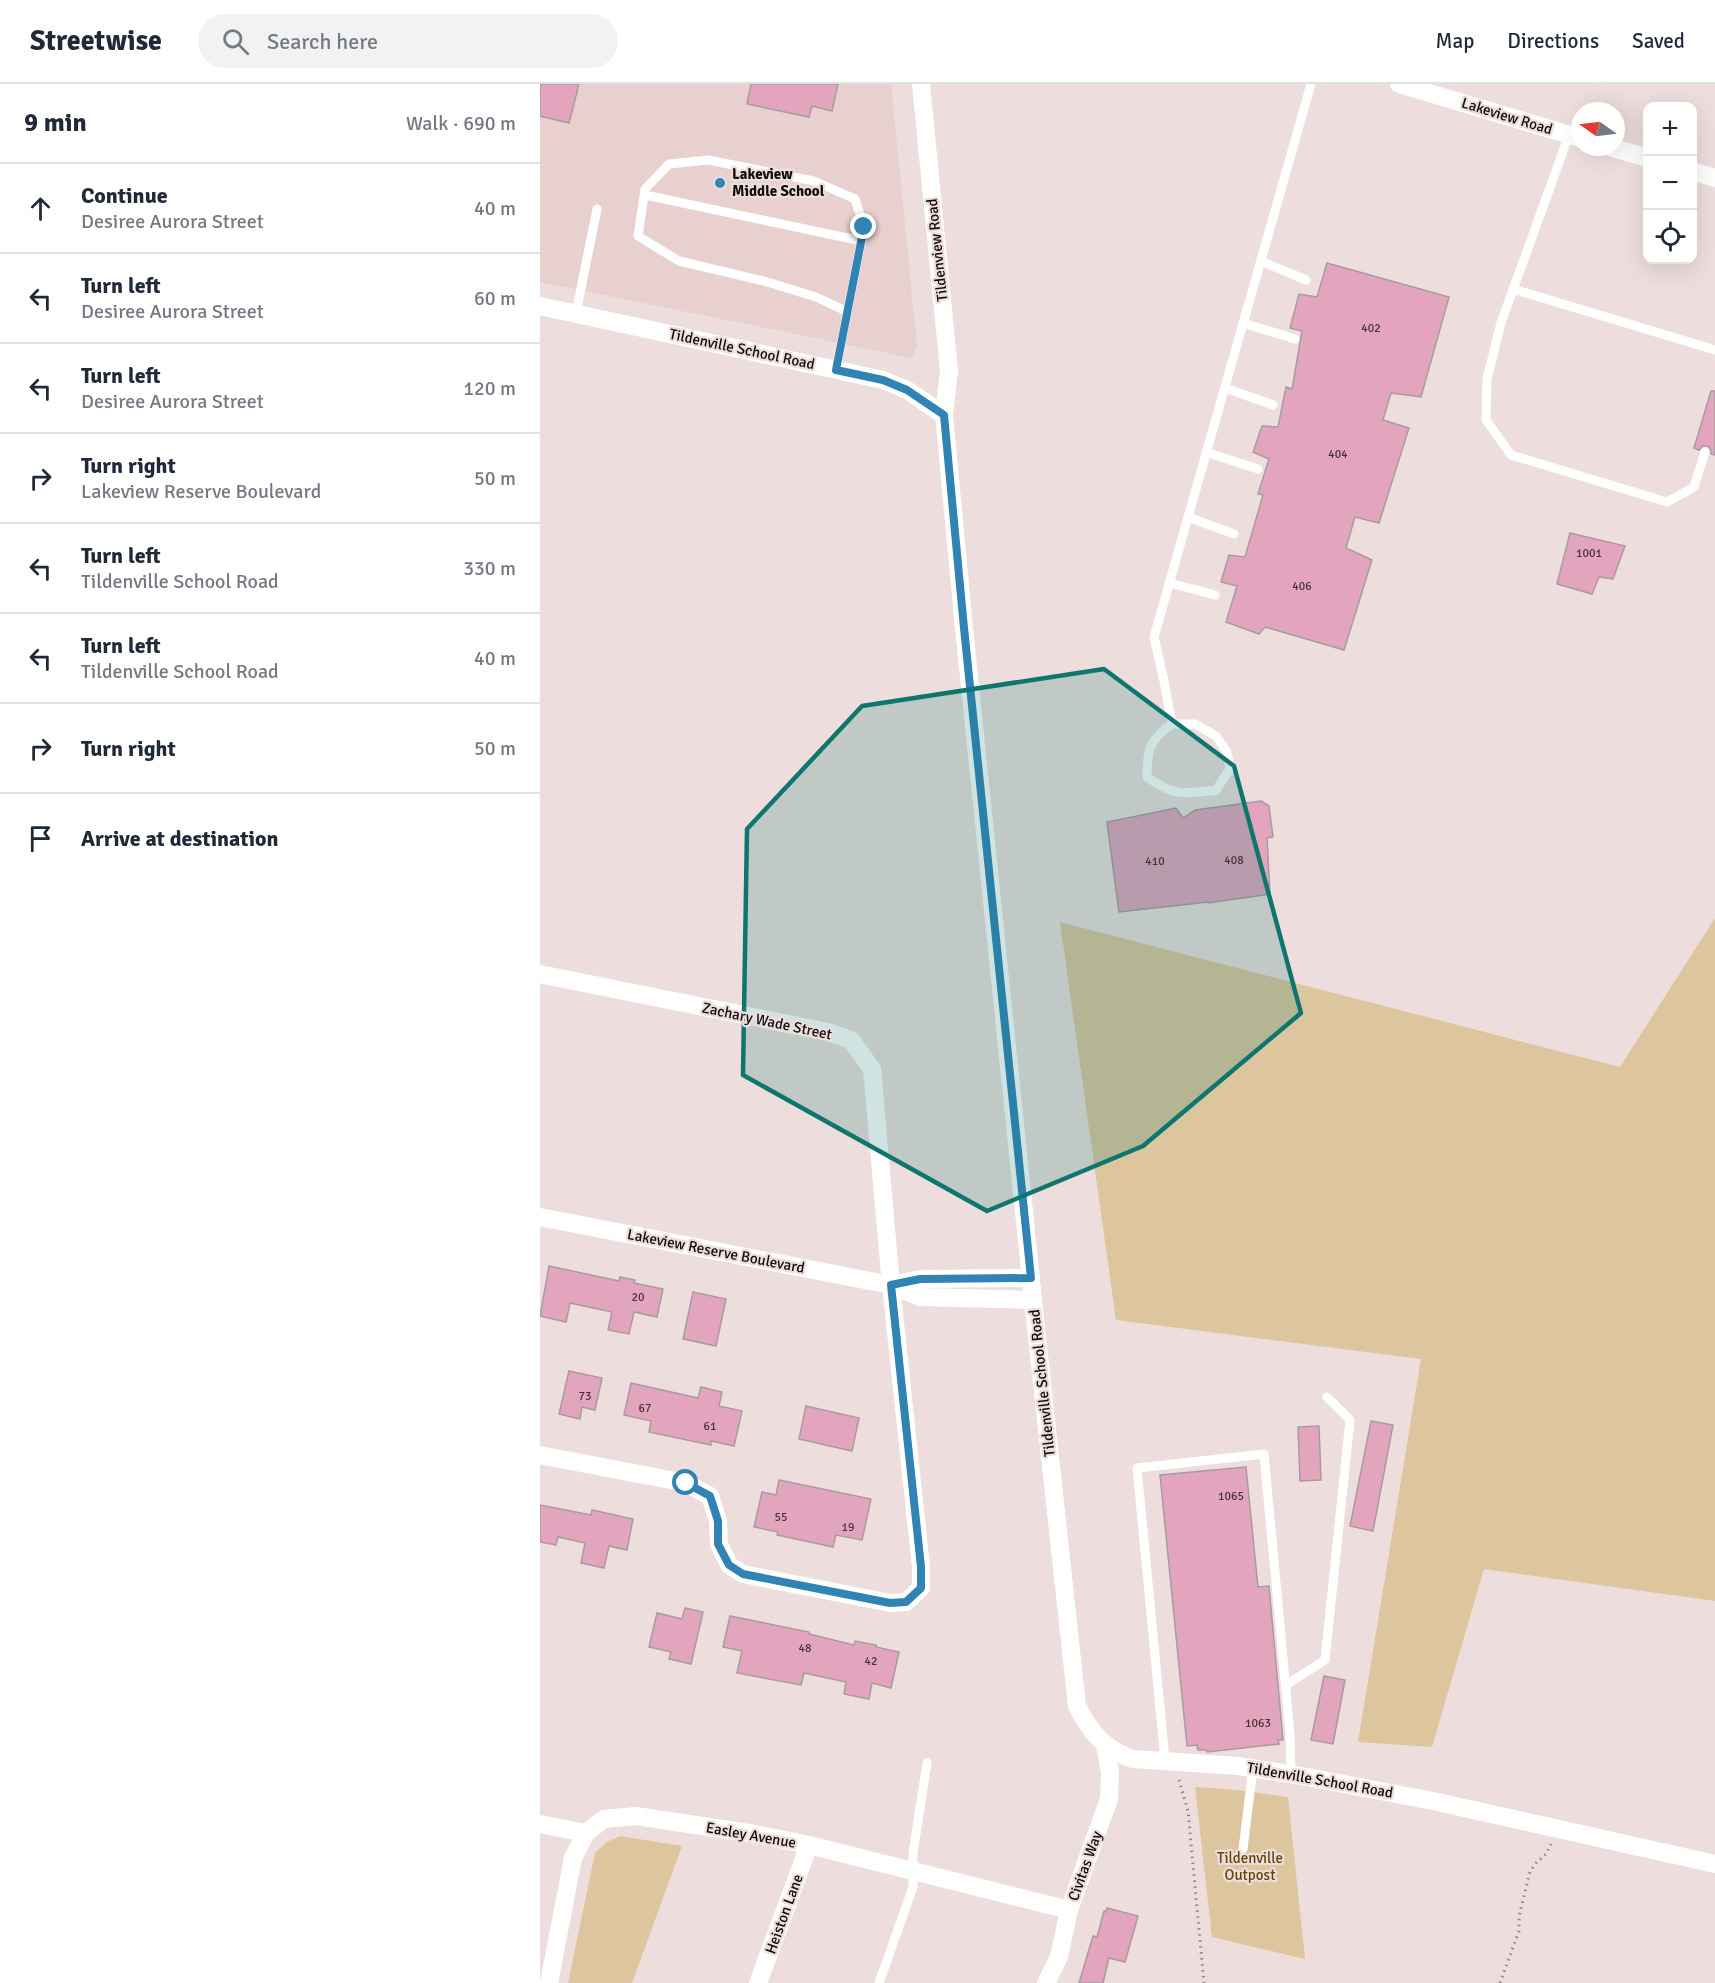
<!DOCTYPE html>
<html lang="en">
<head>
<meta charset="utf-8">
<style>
	body { margin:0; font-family:Signika,sans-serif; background:#f2f2f3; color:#1f2937 }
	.controls { position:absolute; right:18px; top:18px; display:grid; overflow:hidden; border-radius:12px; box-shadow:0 6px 24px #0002 }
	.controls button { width:54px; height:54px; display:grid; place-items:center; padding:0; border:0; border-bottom:2px solid #e0e1e3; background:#fff; color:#1f2937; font:30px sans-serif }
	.compass { position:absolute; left:1031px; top:18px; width:54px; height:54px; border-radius:50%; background:#fff; box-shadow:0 6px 24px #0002; rotate:284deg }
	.stop { position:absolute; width:18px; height:18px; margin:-14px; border:4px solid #3183b4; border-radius:50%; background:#fff }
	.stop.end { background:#3183b4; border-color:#fff; box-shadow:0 2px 6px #0008 }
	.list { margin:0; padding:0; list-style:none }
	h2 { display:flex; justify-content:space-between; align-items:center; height:78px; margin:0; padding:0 24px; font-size:26px }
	h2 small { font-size:20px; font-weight:400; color:#747a83 }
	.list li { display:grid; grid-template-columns:39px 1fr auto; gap:18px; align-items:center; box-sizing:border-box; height:90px; padding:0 24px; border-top:2px solid #e0e1e3 }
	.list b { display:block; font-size:22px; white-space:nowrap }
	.list p { margin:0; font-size:20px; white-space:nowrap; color:#747a83 }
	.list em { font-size:20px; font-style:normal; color:#747a83 }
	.icon { flex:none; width:33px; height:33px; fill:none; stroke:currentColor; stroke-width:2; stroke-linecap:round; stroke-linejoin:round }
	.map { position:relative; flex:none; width:1175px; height:1899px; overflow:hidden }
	header { display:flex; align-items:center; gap:36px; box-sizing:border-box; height:84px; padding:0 30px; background:#fff; border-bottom:2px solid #e0e1e3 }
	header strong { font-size:28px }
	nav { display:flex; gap:33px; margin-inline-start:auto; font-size:21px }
	.search { width:420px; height:54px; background:#f2f2f3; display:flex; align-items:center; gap:15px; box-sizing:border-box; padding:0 21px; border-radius:33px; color:#747a83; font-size:22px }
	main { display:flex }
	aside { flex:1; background:#fff }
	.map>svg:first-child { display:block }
	.built { fill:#e7d0ce }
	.green { fill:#ddc59d }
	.building { fill:#e3a5bd; stroke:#a89ba0; stroke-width:1.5 }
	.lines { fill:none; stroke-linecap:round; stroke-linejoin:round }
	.path { stroke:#908584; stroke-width:3; stroke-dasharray:1.5 4.5; stroke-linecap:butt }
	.service { stroke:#fff; stroke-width:9 }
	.minor { stroke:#fff; stroke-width:18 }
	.route { stroke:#3183b4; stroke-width:8 }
	.marked { fill:#0f766e; fill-opacity:0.2; stroke:#0f766e; stroke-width:4.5; stroke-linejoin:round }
	.poi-dot { fill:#3183b4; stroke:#eddedd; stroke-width:2 }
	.labels { text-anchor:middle; stroke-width:4.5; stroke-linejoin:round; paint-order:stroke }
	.number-label { font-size:12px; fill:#463338 }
	.street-label { font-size:15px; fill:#110d0c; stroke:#eddedd }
	.poi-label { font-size:15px; font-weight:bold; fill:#110d0c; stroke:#eddedd; text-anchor:start }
	.park-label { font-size:15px; fill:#654600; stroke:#eddedd }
</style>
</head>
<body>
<header>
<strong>Streetwise</strong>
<div class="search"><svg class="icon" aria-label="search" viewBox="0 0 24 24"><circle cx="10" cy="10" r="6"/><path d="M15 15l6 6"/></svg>Search here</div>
<nav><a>Map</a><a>Directions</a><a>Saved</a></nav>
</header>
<main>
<aside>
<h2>9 min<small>Walk · 690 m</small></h2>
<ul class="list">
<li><svg class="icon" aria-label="ahead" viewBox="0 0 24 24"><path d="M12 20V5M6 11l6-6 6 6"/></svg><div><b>Continue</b><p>Desiree Aurora Street</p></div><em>40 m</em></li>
<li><svg class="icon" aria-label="left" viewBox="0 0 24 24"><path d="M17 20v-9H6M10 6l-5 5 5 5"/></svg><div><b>Turn left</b><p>Desiree Aurora Street</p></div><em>60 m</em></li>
<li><svg class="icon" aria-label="left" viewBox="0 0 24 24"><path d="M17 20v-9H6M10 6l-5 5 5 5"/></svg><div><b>Turn left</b><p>Desiree Aurora Street</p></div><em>120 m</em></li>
<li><svg class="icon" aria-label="right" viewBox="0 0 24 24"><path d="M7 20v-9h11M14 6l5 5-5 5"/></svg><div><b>Turn right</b><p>Lakeview Reserve Boulevard</p></div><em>50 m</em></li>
<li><svg class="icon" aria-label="left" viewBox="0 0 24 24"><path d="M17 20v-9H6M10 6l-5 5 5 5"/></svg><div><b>Turn left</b><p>Tildenville School Road</p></div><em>330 m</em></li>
<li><svg class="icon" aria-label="left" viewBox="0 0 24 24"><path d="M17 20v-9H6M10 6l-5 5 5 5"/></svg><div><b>Turn left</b><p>Tildenville School Road</p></div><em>40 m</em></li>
<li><svg class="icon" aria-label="right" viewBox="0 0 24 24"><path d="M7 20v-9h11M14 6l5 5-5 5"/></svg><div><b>Turn right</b></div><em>50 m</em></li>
<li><svg class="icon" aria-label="arrive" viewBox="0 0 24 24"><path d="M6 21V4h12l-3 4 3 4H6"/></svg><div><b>Arrive at destination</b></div></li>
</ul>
</aside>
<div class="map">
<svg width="1175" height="1899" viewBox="0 0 1175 1899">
	<rect width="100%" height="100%" fill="#eddedd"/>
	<path class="built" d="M0 0H351L377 262 372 274 0 198Z"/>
	<g class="green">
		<path d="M1175 834V1517L944 1485 892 1663 818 1658 881 1275 576 1236 520 838 1080 983Z"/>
		<path d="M655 1703 697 1706 748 1713 765 1875 672 1853Z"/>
		<path d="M80 1752 142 1762 92 1899H28L55 1769 67 1758Z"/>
	</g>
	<g class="building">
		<path d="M0 0H39L29 39 0 32Z"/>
		<path d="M211 0H298L292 27 272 22 269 33 207 20Z"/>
		<path d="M787 179 909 213 881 313 851 309 843 336 869 344 839 439 815 433 806 464 832 476 804 566 725 543 719 550 686 538 697 502 681 498 689 471 705 473 723 411 718 410 729 375 713 368 722 342 738 343 746 303 752 305 762 247 750 244 759 210 777 213Z"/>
		<path d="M1171 307H1175V371L1171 370V366L1168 362H1163L1159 366 1154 364Z"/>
		<path d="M1030 449 1085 462 1073 495 1059 493 1052 510 1017 500Z"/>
		<path d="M721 717 729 722 733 753 727 754 730 810 668 819V818L579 828 567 738 636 724 643 734 655 726Z"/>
		<path d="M9 1182 79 1197 80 1193 95 1196 94 1199 123 1205 117 1233 94 1228 89 1250 68 1246 72 1228 30 1219 26 1238 0 1232Z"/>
		<path d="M153 1208 186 1215 176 1262 143 1255Z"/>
		<path d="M29 1287 62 1294 55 1326 42 1323 40 1335 19 1330Z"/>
		<path d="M91 1299 158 1314 161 1303 182 1308 179 1322 202 1327 194 1362 171 1357V1361L109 1348 111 1337 84 1331Z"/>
		<path d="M266 1322 319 1334 312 1367 259 1355Z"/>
		<path d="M831 1337 853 1341 833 1447 810 1442Z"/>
		<path d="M779 1342 781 1396 760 1397 758 1343Z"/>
		<path d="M706 1383 718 1503 729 1502 743 1656H738L739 1660 667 1668 666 1666H658L657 1661 647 1662 620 1391Z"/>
		<path d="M239 1396 331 1415 322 1456 296 1451 293 1463 237 1451 238 1448 214 1443 222 1408 236 1411Z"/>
		<path d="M0 1421 51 1431 52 1426 93 1435 87 1466 69 1462 64 1484 41 1479 45 1459 18 1453 16 1461 0 1458Z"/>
		<path d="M145 1524 163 1528 151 1580 129 1575 131 1568 109 1563 117 1529 142 1535Z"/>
		<path d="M190 1532 269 1548V1550L314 1561 315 1557 336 1561V1563L359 1568 351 1604 332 1599 329 1615 304 1610 306 1598 264 1589 261 1601 197 1589 202 1567 183 1563Z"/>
		<path d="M784 1592 805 1596 793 1660 771 1656Z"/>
		<path d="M567 1824 598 1832 585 1878 569 1874 563 1899H539L553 1852 557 1853 564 1827 566 1828Z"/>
	</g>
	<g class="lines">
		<g class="path">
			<path d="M639 1696 648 1727 664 1899"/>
			<path d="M960 1899 979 1847V1832L990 1788 995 1780 1006 1770 1011 1760"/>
		</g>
		<g class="service">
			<path d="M1029 51 961 239 947 295 946 336 971 371 1127 418 1154 403 1165 368"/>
			<path d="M105 111 322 157"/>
			<path d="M721 177 766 196"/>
			<path d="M973 205 1175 266"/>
			<path d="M36 229 57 125"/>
			<path d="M703 239 755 255"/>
			<path d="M296 286 324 143 315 115 274 97 168 76 129 80 105 105 98 152 139 177 224 197 276 213 306 227"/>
			<path d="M685 304 733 321"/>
			<path d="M666 368 718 385"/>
			<path d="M648 433 694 450"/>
			<path d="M630 499 675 511"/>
			<path d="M632 640 624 597 614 553 771 0"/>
			<path d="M632 640H655L676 652 687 668 690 685 676 706C642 710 636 713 607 693 607 666 609 656 632 640Z"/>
			<path d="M746 1601 785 1576 810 1336 787 1313"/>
			<path d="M625 1676 597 1384 724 1370 750 1650 751 1690"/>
			<path d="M703 1765 713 1684"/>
			<path d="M339 1899 373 1803V1769L387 1679"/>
		</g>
		<g class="minor">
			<path d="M381 0 409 287 404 331 424 544 493 1216 537 1622C550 1648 565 1666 593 1675L698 1682 756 1691 893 1717 1175 1780"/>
			<path d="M859 0 1040 54"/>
			<path d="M1070 63 1108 74"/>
			<path d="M1152 87 1175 94"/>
			<path d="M0 222 343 296 367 306 404 331"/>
			<path d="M0 890 288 948 311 956 332 985 351 1201 381 1483V1504L366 1518 350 1519 203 1490 189 1481 179 1460 178 1437 170 1412 146 1399 0 1371"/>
			<path d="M0 1133 351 1201 380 1213 493 1216"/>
			<path d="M351 1201 380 1195 491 1194"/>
			<path d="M0 1740 46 1749"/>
			<path d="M9 1899 33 1774 46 1749 64 1735 96 1732 215 1750 269 1761 529 1826"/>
			<path d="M218 1899 269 1761"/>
			<path d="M506 1899 519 1873 529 1826 569 1715 570 1688 565 1662"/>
		</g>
	</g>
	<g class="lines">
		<path class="route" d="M146 1399 170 1412 178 1437V1460L189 1481 203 1490 350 1519 366 1518 381 1504V1483L351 1201 380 1195 491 1194 424 544 404 331 367 306 343 296 296 286 324 143"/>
	</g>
	<path class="marked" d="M564 585 694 682 761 929 603 1062 447 1127 203 991 207 745 322 622Z"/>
	<circle class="poi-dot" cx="180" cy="99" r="6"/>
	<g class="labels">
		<g class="number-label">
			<text x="831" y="248">402</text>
			<text x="798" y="374">404</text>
			<text x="1049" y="473">1001</text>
			<text x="762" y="506">406</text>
			<text x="694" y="780">408</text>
			<text x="615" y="781">410</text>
			<text x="98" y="1217">20</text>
			<text x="45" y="1316">73</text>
			<text x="105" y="1328">67</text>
			<text x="170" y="1346">61</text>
			<text x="691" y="1416">1065</text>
			<text x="241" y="1437">55</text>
			<text x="308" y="1447">19</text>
			<text x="265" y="1568">48</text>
			<text x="331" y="1581">42</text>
			<text x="718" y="1643">1063</text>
		</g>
		<g class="street-label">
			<text transform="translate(967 32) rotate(17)" y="5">Lakeview Road</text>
			<text transform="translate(397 166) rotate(-96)" y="5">Tildenview Road</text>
			<text transform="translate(202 265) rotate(12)" y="5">Tildenville School Road</text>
			<text transform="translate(227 937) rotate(12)" y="5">Zachary Wade Street</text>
			<text transform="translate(176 1167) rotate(11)" y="5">Lakeview Reserve Boulevard</text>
			<text transform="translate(502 1299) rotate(-96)" y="5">Tildenville School Road</text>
			<text transform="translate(780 1696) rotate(10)" y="5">Tildenville School Road</text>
			<text transform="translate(211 1751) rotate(10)" y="5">Easley Avenue</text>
			<text transform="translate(545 1782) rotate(-70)" y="5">Civitas Way</text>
			<text transform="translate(244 1830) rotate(-70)" y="5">Heiston Lane</text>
		</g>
		<g class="poi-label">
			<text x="192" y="95">Lakeview<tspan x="192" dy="17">Middle School</tspan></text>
		</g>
		<g class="park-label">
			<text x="710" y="1779">Tildenville<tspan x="710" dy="17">Outpost</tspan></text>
		</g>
	</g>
</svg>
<div class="controls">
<button>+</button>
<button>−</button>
<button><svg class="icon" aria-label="locate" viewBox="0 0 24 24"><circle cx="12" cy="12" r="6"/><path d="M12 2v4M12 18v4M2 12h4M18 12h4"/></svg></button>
</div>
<svg class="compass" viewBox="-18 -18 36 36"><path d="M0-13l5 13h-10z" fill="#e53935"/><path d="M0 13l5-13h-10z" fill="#747a83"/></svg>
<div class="stop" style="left:146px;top:1399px"></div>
<div class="stop end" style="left:324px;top:143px"></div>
</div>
</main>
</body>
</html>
